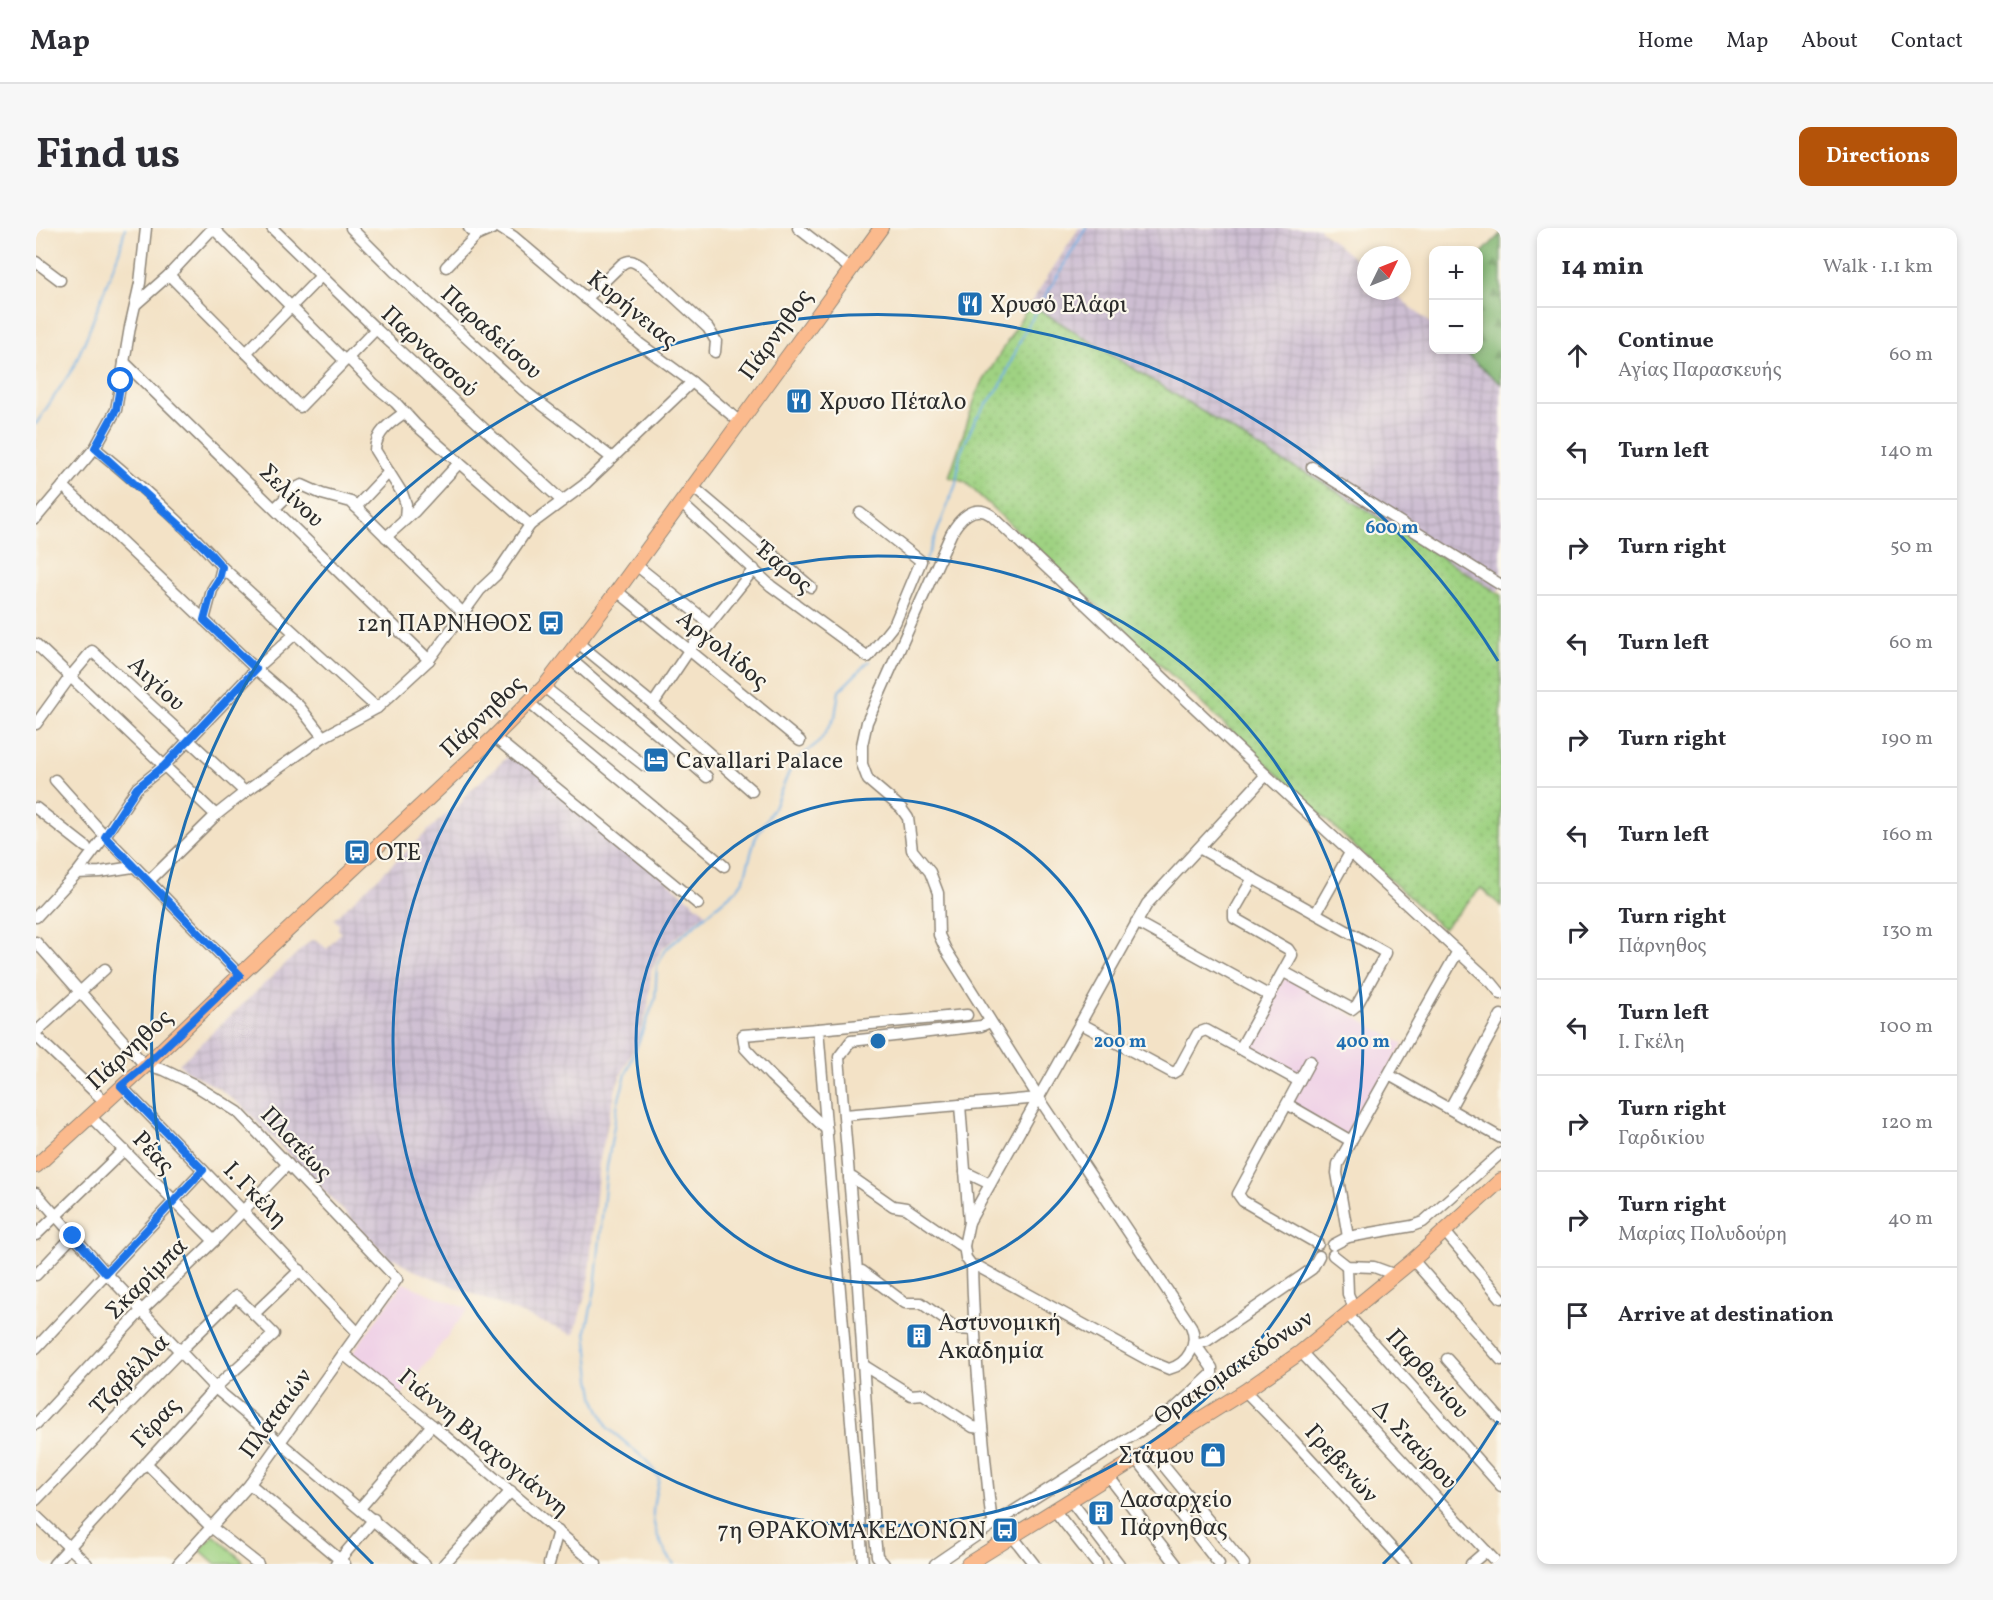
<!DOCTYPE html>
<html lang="en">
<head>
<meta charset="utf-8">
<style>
	body { margin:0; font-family:Vollkorn,serif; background:#f7f7f7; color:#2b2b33 }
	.controls { position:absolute; right:18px; top:18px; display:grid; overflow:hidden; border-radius:12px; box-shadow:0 3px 9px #0003 }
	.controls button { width:54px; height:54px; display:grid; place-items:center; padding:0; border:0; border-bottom:2px solid #e1e1e2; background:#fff; color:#2b2b33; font:30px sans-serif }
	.compass { position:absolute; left:1321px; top:18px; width:54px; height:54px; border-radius:50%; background:#fff; box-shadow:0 3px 9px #0003; rotate:47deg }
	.stop { position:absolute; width:18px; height:18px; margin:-14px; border:4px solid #1a73e8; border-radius:50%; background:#fff }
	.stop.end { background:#1a73e8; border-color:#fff; box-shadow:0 2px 6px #0008 }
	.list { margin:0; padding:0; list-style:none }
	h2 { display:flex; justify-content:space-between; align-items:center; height:78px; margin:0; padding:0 24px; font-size:26px }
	h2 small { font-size:20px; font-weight:400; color:#7c7c81 }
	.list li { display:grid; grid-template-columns:39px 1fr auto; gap:18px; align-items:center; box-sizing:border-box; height:96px; padding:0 24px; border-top:2px solid #e1e1e2 }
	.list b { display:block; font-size:22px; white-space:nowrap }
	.list p { margin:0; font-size:20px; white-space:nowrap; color:#7c7c81 }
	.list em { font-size:20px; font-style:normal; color:#7c7c81 }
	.icon { flex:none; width:33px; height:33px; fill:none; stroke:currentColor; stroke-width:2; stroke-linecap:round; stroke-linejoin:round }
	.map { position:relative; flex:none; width:1465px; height:1336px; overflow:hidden; border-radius:12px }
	header { display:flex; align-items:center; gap:36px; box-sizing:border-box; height:84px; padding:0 30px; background:#fff; border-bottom:2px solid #e1e1e2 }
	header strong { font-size:28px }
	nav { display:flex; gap:33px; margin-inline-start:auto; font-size:21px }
	.intro { display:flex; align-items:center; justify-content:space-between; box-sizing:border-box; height:144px; padding:0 36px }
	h1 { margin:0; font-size:42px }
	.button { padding:15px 27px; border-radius:12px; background:#b45309; color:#fff; font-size:21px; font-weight:700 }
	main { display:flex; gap:36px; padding:0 36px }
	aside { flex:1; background:#fff; border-radius:12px; box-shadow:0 3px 9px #0003 }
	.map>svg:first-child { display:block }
	.built { fill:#efd0e6 }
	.industrial { fill:url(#industrial-grid) }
	.grass { fill:url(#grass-dots); stroke:#657e56; stroke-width:1.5 }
	.forest { fill:url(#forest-firs); stroke:#55704e; stroke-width:1.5 }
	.pitch { fill:#9fd282; stroke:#657e56; stroke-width:1.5 }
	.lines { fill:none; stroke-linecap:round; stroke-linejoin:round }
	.stream { stroke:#72b1e5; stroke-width:2 }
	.minor-casing { stroke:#8f8678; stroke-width:13 }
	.major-casing { stroke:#8f8678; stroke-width:16 }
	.minor { stroke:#fff; stroke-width:10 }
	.major { stroke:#fbba8d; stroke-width:14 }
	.route { stroke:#1a73e8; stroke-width:8 }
	.ring { fill:none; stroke:#1f6fb2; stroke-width:3 }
	.labels { text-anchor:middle; stroke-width:4.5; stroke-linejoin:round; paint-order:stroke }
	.poi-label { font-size:24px; fill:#2b2b2b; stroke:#fbf7ec; text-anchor:start }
	.street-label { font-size:24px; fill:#2b2b2b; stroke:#fbf7ec }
	.centre { fill:#1f6fb2; stroke:#fbf7ec; stroke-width:3 }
	.ring-label { font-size:18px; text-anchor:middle; font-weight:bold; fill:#1f6fb2; stroke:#fbf7ec; stroke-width:4.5; stroke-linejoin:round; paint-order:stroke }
</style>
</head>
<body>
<header>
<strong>Map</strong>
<nav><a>Home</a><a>Map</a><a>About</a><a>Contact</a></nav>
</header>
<div class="intro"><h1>Find us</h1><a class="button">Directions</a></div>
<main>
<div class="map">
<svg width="1465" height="1336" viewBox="0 0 1465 1336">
	<defs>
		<pattern id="industrial-grid" width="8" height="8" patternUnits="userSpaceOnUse" patternTransform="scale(1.5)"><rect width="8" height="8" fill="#cdbed2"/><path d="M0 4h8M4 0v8" fill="none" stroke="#b0a3b4"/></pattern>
		<pattern id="grass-dots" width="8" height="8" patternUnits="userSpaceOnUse" patternTransform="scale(1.5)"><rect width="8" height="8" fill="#9fd282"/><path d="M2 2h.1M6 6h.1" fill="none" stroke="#89b470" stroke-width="1.8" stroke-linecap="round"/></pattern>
		<pattern id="forest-firs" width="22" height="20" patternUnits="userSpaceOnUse" patternTransform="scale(1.5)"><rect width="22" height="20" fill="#7fb470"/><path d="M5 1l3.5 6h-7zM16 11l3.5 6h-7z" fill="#68935c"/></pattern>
	</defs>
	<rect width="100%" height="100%" fill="#fbf7ec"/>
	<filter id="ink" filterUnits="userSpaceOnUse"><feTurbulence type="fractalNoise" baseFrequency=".0167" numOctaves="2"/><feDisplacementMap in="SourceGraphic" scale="12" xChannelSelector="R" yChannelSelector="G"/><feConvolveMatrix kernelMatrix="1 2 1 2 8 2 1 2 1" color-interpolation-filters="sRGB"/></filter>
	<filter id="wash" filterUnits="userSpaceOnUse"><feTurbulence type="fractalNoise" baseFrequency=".008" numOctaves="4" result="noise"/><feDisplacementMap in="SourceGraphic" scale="24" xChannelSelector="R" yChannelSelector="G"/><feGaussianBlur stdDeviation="1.35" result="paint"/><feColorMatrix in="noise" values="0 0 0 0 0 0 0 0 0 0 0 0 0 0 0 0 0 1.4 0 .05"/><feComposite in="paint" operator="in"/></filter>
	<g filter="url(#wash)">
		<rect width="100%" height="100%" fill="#f3e2c6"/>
		<g class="built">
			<path d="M1249 749 1367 816 1314 909 1255 876 1268 854 1209 821Z"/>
			<path d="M367 1055 432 1081 365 1168 315 1127Z"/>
		</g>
		<g class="industrial">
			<path d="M1043 0H1282L1330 41V63H1356L1397 98 1398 122H1425L1465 156V360L1461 363 1276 247 1247 234 994 76Z"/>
			<path d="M478 523 534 573 670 685 625 722 615 743 612 779 602 811 581 856 563 935 552 1057 538 1107 375 1041 358 1030 355 1032 206 878 182 860 149 842 143 836 275 712H280L291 721 305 704 302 701 303 696 298 691 412 584H416L427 573 426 570Z"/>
		</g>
		<path class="grass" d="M994 76 1247 234 1275 247 1465 367V678L1445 660 1407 701 929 254 913 249 942 162Z"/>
		<path class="forest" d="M1465 5V156L1425 122H1442L1443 28Z"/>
		<path class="pitch" d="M178 1307 207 1333 204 1336H180L164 1322Z"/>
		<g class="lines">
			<g class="stream">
				<path d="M0 196 37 140 51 108 84 21 89 0"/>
				<path d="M890 332 920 256 924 226 939 192 965 157 987 106 1050 0"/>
				<path d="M638 1336C628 1324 618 1304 617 1288 616 1276 621 1262 623 1250L610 1232 572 1200 559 1172 555 1151 550 1103 559 1061 571 939 582 874 590 846 619 771 621 737 629 722 701 661 708 651 719 611 738 579 757 535 784 513 799 489 803 463 833 433"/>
			</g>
		</g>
	</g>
	<g filter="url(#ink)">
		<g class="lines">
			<defs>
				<g id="minor">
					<path d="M177 0 309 133"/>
					<path d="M236 0 340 101 526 273"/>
					<path d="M315 0 358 43 487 162 576 230"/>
					<path d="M433 0 440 8 458 0"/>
					<path d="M464 0 478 9 604 116 656 154 704 194"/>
					<path d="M762 0 815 41"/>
					<path d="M0 34 24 52"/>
					<path d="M410 39 440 8"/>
					<path d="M133 47 264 179 340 101"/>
					<path d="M550 71 586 36C594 31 597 33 605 38L672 100 680 113 679 124"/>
					<path d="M100 76 133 47 177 0"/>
					<path d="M210 125 285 48"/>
					<path d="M312 130 338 157 359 174 380 197 494 297"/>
					<path d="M88 134 393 432"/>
					<path d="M368 185C355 194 340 204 339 222L366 265 370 276 369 292"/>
					<path d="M59 220C103 256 149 297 186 339L341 480"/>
					<path d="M1276 239 1465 357"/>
					<path d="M27 258 220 441 263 478 287 509"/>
					<path d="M657 259 775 359"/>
					<path d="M645 275 735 358 832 429 859 395 885 333 824 285"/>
					<path d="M320 279 353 244"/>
					<path d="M239 280 260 260 266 257 286 266 315 274 427 385"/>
					<path d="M0 290 59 220 80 182 94 99 104 55 110 0"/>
					<path d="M350 309 378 284 423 235"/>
					<path d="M600 337 674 396"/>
					<path d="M581 363 764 513"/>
					<path d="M168 392 176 362 183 351 186 339"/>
					<path d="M541 414 617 476 716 563"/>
					<path d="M0 416 180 587"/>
					<path d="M531 428 671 549"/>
					<path d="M508 459 609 538"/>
					<path d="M493 475 688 638"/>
					<path d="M617 476 654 421 718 341"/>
					<path d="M0 496 34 449 56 423 209 564"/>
					<path d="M458 509 662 676"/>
					<path d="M19 552 69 608 204 747"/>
					<path d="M0 580 50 619"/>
					<path d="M1163 620 1350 725 1321 777 1316 781 1248 744"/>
					<path d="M41 645 69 608 101 560 128 538 220 441 259 406"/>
					<path d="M113 653 180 587 209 564 287 509 341 480 393 432 444 362 460 347 494 297 548 257 656 154"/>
					<path d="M1280 685 1314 625"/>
					<path d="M0 689 41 645 64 644 97 639"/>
					<path d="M1100 694 1234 768"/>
					<path d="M0 714 105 833 110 837 128 842 157 856 202 884 361 1051 214 1256 142 1336"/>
					<path d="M1044 795 1137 845 1142 842 1162 805 1170 802 1263 853"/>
					<path d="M782 801 707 807 709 820 735 848 791 902"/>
					<path d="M0 804 69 741"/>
					<path d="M0 808 68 873"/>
					<path d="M1204 821 1256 727 1252 721 1198 690V683L1217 650"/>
					<path d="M1274 833 1202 966 1207 973 1282 1016"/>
					<path d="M1353 847 1465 910"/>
					<path d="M85 858 207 983 322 1105"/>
					<path d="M1251 876 1315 913"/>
					<path d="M924 877 933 994 928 1018 930 1030 936 1038C938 1122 946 1205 955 1288L959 1295"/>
					<path d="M1414 880 1465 787"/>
					<path d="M809 887 1003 870"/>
					<path d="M54 888 178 1013"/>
					<path d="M929 944 954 956"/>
					<path d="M813 950H817L857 978 870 980 922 1016 928 1018"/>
					<path d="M0 965 70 1045 179 1160 389 1336"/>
					<path d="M933 994 1111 676 1230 547"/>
					<path d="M1409 1004 1465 1070"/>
					<path d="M0 1007 88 922"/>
					<path d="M1312 1009 1376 998 1387 994 1465 925"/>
					<path d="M1297 1017 1312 1009 1301 945 1302 936 1422 723"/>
					<path d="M1297 1027 1311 1038 1338 1039 1360 1047"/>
					<path d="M1377 1032 1465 1132"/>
					<path d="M936 1038H941L1116 1134 1133 1141C1152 1136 1163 1116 1155 1098L1003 870 910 722 903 707 902 665 894 644 876 622 872 590 865 580 832 552 826 536V517L831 494 915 306C923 291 938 275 955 287L1230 547 1456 755 1465 766"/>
					<path d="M1311 1038 1312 1066 1319 1082"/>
					<path d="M821 1043H826L869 1075H885L922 1101 937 1102"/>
					<path d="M0 1047 37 1008"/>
					<path d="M218 1086 264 1042"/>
					<path d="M1312 1087 1465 1258"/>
					<path d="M0 1120 167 942"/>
					<path d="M1265 1124 1462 1336"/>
					<path d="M307 1126 396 1197 560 1336"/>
					<path d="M1411 1131 1465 1192"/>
					<path d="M827 1137 875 1167 887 1166 937 1199 946 1200"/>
					<path d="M1209 1163 1257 1212 1370 1336"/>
					<path d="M0 1196 106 1082 178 1013 252 936"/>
					<path d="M1114 1221 1208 1336"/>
					<path d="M1100 1230 1183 1336"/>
					<path d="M110 1235 175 1299 222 1336"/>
					<path d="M1073 1249 1140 1336"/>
					<path d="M214 1256 309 1336"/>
					<path d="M0 1272 144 1123 200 1068 238 1106 179 1160 18 1336"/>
					<path d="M1035 1273 1083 1336"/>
					<path d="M324 1280 396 1197"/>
					<path d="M1019 1283 1061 1336"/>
					<path d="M0 1288 51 1336"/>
					<path d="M977 1309 998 1336"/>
					<path d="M300 1336 338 1291"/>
					<path d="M408 1336 475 1263"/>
					<path d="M513 1336 522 1303"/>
					<path d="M827 1336 782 801 931 787"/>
					<path d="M848 1336 841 1328 838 1299 821 1043 803 829 815 813 945 798 954 794"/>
					<path d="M899 1336 959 1295 1137 1182 1176 1146V1140L1159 1116 1171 1113 1276 1041 1283 1028"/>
					<path d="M1435 1336 1450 1323"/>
				</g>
				<g id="major">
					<path d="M0 938 110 837 204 747 458 509 508 459 581 363 845 0"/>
					<path d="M932 1336 1209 1163 1265 1124 1377 1032 1465 952"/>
				</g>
			</defs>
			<use href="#minor" class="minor-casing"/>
			<use href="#major" class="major-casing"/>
			<use href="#minor" class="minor"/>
			<use href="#major" class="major"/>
		</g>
	</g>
	<g class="lines" filter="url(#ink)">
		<path class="route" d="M37 1008 70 1045 167 942 85 858 110 837 204 747 69 609 101 560 128 538 220 441 168 392 176 362 183 351 186 339 170 321 59 220 80 182 85 153"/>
	</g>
	<g class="ring">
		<circle cx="842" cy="813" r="242"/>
		<circle cx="842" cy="813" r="485"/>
		<path d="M1462 1193A727 727 0 0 1 1347 1336M337 1336A727 727 0 1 1 1462 433"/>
	</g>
	<defs>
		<symbol id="restaurant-square" viewBox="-11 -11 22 22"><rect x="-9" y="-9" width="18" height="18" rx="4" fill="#1f6fb2" stroke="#fbf7ec"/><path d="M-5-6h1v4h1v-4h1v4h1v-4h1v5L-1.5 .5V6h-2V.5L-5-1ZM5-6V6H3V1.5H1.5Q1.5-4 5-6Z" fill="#fff"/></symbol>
		<symbol id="bus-square" viewBox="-11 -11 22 22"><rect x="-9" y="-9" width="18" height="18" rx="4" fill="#1f6fb2" stroke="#fbf7ec"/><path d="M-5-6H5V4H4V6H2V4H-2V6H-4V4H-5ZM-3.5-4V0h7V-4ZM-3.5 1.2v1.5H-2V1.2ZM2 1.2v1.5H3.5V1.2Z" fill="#fff"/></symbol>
		<symbol id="hotel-square" viewBox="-11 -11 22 22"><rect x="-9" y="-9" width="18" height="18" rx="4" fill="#1f6fb2" stroke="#fbf7ec"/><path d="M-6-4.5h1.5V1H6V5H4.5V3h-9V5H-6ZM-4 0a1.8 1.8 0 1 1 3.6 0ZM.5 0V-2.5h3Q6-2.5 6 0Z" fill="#fff"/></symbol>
		<symbol id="building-square" viewBox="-11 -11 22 22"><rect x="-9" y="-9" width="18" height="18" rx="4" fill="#1f6fb2" stroke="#fbf7ec"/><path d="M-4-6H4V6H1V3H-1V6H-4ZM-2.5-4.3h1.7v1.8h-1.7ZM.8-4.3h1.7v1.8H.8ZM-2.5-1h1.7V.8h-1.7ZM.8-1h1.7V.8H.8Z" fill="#fff"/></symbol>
		<symbol id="shop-square" viewBox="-11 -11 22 22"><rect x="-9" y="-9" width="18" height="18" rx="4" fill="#1f6fb2" stroke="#fbf7ec"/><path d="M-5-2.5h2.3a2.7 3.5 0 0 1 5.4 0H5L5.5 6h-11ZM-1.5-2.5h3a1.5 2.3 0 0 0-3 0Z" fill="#fff"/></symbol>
	</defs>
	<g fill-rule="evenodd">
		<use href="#restaurant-square" x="919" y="61" width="30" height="30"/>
		<use href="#restaurant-square" x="748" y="158" width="30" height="30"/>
		<use href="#bus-square" x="500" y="380" width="30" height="30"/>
		<use href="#hotel-square" x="605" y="517" width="30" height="30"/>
		<use href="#bus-square" x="306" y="609" width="30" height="30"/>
		<use href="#building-square" x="868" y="1093" width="30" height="30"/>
		<use href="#shop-square" x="1162" y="1212" width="30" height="30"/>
		<use href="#building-square" x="1050" y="1270" width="30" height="30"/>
		<use href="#bus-square" x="954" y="1287" width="30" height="30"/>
	</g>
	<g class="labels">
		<g class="poi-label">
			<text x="954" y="84">Χρυσό Ελάφι</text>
			<text x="783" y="181">Χρυσο Πέταλο</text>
			<text x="496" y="403" text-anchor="end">12η ΠΑΡΝΗΘΟΣ</text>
			<text x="640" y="540">Cavallari Palace</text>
			<text x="340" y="632">ΟΤΕ</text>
			<text x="902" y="1102">Αστυνομική<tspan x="902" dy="28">Ακαδημία</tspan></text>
			<text x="1158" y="1235" text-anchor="end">Στάμου</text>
			<text x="1084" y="1279">Δασαρχείο<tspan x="1084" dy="28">Πάρνηθας</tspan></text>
			<text x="950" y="1310" text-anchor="end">7η ΘΡΑΚΟΜΑΚΕΔΟΝΩΝ</text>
		</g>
		<g class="street-label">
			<text transform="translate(597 81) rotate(39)" y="8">Κυρήνειας</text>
			<text transform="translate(456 104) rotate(42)" y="8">Παραδείσου</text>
			<text transform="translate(739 106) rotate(-54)" y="8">Πάρνηθος</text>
			<text transform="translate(394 123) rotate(43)" y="8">Παρνασσού</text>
			<text transform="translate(256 267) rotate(44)" y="8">Σελίνου</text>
			<text transform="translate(749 339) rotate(40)" y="8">Έαρος</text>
			<text transform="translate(687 421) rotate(39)" y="8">Αργολίδος</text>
			<text transform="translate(121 455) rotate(43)" y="8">Αιγίου</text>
			<text transform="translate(446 488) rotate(-44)" y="8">Πάρνηθος</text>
			<text transform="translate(93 821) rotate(-43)" y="8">Πάρνηθος</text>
			<text transform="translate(261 915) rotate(46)" y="8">Πλατέως</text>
			<text transform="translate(118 924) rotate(46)" y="8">Ρέας</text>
			<text transform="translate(220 966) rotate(46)" y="8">Ι. Γκέλη</text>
			<text transform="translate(110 1050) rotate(-45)" y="8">Σκαρίμπα</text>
			<text transform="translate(1197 1139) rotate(-34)" y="8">Θρακομακεδόνων</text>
			<text transform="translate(1392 1145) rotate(48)" y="8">Παρθενίου</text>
			<text transform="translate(93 1146) rotate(-46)" y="8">Τζαβέλλα</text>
			<text transform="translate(239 1185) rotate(-54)" y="8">Πλαταιών</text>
			<text transform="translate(119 1194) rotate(-47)" y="8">Γέρας</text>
			<text transform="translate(448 1214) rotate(40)" y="8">Γιάννη Βλαχογιάννη</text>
			<text transform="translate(1379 1216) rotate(47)" y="8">Δ. Σταύρου</text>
			<text transform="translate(1306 1235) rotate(48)" y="8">Γρεβενών</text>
		</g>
	</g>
	<circle cx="842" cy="813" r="9" class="centre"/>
	<g class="ring-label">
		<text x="1356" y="305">600 m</text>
		<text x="1084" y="819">200 m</text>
		<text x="1327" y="819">400 m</text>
	</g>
</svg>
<div class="controls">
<button>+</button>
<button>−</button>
</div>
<svg class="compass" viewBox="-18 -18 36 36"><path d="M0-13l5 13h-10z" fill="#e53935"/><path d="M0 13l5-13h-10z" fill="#7c7c81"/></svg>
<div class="stop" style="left:85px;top:153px"></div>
<div class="stop end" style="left:37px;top:1008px"></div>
</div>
<aside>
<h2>14 min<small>Walk · 1.1 km</small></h2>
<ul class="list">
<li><svg class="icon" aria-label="ahead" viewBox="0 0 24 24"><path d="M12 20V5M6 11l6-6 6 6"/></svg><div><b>Continue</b><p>Αγίας Παρασκευής</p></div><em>60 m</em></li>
<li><svg class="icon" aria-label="left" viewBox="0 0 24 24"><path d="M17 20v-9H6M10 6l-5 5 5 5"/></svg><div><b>Turn left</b></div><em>140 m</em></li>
<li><svg class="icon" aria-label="right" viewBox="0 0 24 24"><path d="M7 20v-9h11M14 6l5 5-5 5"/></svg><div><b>Turn right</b></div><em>50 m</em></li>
<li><svg class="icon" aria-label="left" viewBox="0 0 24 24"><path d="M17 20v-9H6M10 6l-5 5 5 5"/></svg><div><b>Turn left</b></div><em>60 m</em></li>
<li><svg class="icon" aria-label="right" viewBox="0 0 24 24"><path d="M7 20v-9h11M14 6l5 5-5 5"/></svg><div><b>Turn right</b></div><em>190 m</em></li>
<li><svg class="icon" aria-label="left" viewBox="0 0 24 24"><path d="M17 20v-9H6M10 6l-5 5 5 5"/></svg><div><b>Turn left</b></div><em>160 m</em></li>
<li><svg class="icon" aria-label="right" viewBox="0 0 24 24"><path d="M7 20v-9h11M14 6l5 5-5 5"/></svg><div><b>Turn right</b><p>Πάρνηθος</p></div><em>130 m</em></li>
<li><svg class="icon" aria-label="left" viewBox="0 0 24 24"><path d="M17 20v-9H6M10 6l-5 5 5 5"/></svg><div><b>Turn left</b><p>Ι. Γκέλη</p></div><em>100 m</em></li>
<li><svg class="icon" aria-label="right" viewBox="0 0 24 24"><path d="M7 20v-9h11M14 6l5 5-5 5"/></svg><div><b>Turn right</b><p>Γαρδικίου</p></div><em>120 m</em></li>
<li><svg class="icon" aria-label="right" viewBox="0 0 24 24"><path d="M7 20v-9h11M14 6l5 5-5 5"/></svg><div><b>Turn right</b><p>Μαρίας Πολυδούρη</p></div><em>40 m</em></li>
<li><svg class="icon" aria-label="arrive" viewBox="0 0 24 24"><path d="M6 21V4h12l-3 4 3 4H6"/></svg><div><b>Arrive at destination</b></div></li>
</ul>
</aside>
</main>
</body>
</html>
